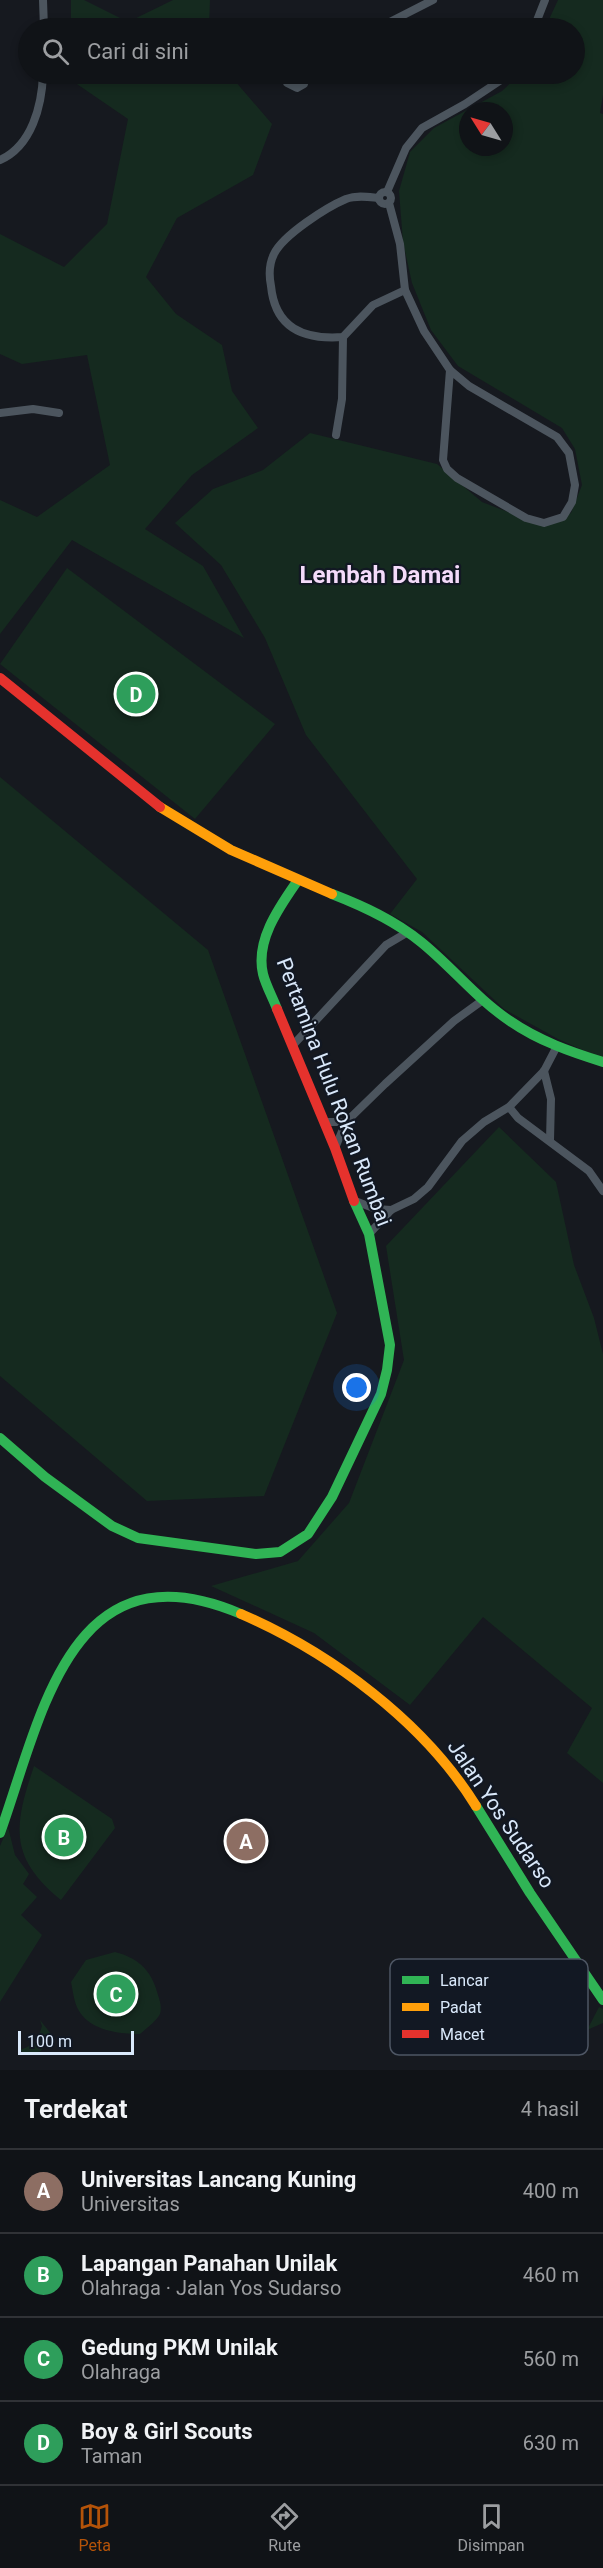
<!DOCTYPE html>
<html lang="id">
<head>
<meta charset="utf-8">
<style>
	body { margin:0; font-family:Roboto,sans-serif; background:#191c20; color:#f1f3f6 }
	.compass { position:absolute; left:459px; top:102px; width:54px; height:54px; border-radius:50%; background:#101317; box-shadow:0 3px 9px #0003; rotate:307deg }
	.scale { position:absolute; left:18px; bottom:15px; width:116px; box-sizing:border-box; padding-left:6px; border:3px solid #d9e8fa; border-top:0; font-size:16px; line-height:21px; white-space:nowrap; color:#d9e8fa; -webkit-text-stroke:4px #121823; paint-order:stroke }
	.you { position:absolute; left:357px; top:1388px; width:21px; height:21px; margin:-15px; border:4px solid #fff; border-radius:50%; background:#1a73e8; box-shadow:0 0 0 9px #1a73e833 }
	.badge { display:grid; place-items:center; width:39px; height:39px; border-radius:50%; background:#b45309; color:#fff; font-size:20px; font-weight:700 }
	.pin { position:absolute; translate:-50% -50%; border:3px solid #fff; box-shadow:0 2px 6px #0006 }
	.list { margin:0; padding:0; list-style:none }
	h2 { display:flex; justify-content:space-between; align-items:center; height:78px; margin:0; padding:0 24px; font-size:26px }
	h2 small { font-size:20px; font-weight:400; color:#9c9ea1 }
	.list li { display:grid; grid-template-columns:39px 1fr auto; gap:18px; align-items:center; box-sizing:border-box; height:84px; padding:0 24px; border-top:2px solid #303236 }
	.list b { display:block; font-size:22px; white-space:nowrap }
	.list p { margin:0; font-size:20px; white-space:nowrap; color:#9c9ea1 }
	.list em { font-size:20px; font-style:normal; color:#9c9ea1 }
	.icon { flex:none; width:33px; height:33px; fill:none; stroke:currentColor; stroke-width:2; stroke-linecap:round; stroke-linejoin:round }
	.map { position:relative; flex:none; width:603px; height:2070px; overflow:hidden }
	.search { position:absolute; background:#101317; box-shadow:0 3px 9px #0003; left:18px; right:18px; top:18px; height:66px; display:flex; align-items:center; gap:15px; box-sizing:border-box; padding:0 21px; border-radius:33px; color:#9c9ea1; font-size:22px }
	.sheet { height:414px; background:#101317 }
	nav { display:flex; justify-content:space-around; align-items:center; box-sizing:border-box; height:84px; border-top:2px solid #303236; background:#101317; font-size:16px; color:#9c9ea1 }
	nav a { display:grid; justify-items:center; gap:3px }
	nav .on { color:#b45309 }
	.map>svg:first-child { display:block }
	.green { fill:#152a1f; fill-rule:evenodd }
	.lines { fill:none; stroke-linecap:round; stroke-linejoin:round }
	.street { stroke:#4c555e; stroke-width:8 }
	.fast { stroke:#30b455; stroke-width:10 }
	.slow { stroke:#ff9f0a; stroke-width:10 }
	.jam { stroke:#e5322d; stroke-width:10 }
	.labels { text-anchor:middle; stroke-width:4.5; stroke-linejoin:round; paint-order:stroke }
	.street-label { font-size:21px; fill:#d9e8fa; stroke:#121823 }
	.quarter-label { font-size:24px; font-weight:bold; fill:#f4dbfa; stroke:#121823 }
	.key { fill:#121823; stroke:#4e5664; stroke-width:1.5 }
	.key-label { font-size:16px; fill:#d9e8fa }
</style>
</head>
<body>
<div class="map">
<svg width="603" height="2070" viewBox="0 0 603 2070">
	<rect width="100%" height="100%" fill="#16191f"/>
	<g class="green">
		<path d="M71 0H84L128 22 173 0H210L209 28H71Z"/>
		<path d="M558 0H603V95L600 113 603 114V1059L558 1039 504 1009 422 932 390 914 417 879 306 735 265 638 221 565 175 523 213 489 263 470 310 433 437 464 482 502 544 526 571 513 582 485 575 449 562 428 458 366 431 330 412 283 403 242 399 191 410 152 434 128 502 91 520 74H574V28H545ZM468 111H504V147H468Z"/>
		<path d="M71 74H229L272 124 253 175 177 218 146 277 176 314 222 345 232 391 258 428 192 475 145 529 203 566 244 638 72 540 0 634V500L37 517 110 465 87 355 22 364 0 354V234L64 267 107 224 128 119 71 80Z"/>
		<path d="M67 568 275 724 195 819 0 664Z"/>
		<path d="M0 777 208 950 337 1313 264 1496 147 1501 0 1376Z"/>
		<path d="M499 1127 556 1182 574 1265 594 1318 603 1354V1783L567 1753 592 1708 483 1617 410 1705 314 1633 211 1586 298 1561 349 1503 404 1360 386 1246Z"/>
		<path d="M34 1766 112 1819 115 1828 61 1900C8 1857 14 1825 34 1766Z"/>
		<path d="M8 1827 15 1855 29 1874 23 1884 37 1897 21 1915 42 1935 0 2002V1846Z"/>
		<path d="M115 1952C139 1958 152 1971 158 1995 160 2001 162 2008 160 2014 157 2020 146 2029 140 2034 120 2034 91 2031 79 2011 74 2003 73 1991 71 1982L86 1960Z"/>
		<path d="M599 2007 603 2009V2023L587 2030Z"/>
		<path d="M40 2020 51 2034 41 2051 28 2055 19 2050C33 2046 38 2040 42 2026Z"/>
	</g>
	<g class="lines">
		<g class="street">
			<path d="M43 0 44 28"/>
			<path d="M378 28 433 0"/>
			<path d="M534 28 545 0"/>
			<path d="M286 74 287 83 297 88 304 84 305 74"/>
			<path d="M0 160C32 146 42 105 43 74"/>
			<circle cx="385" cy="198" r="6"/>
			<path d="M387 192 406 148 422 128 465 104 510 74"/>
			<path d="M378 198C368 197 357 195 346 199 327 207 283 235 274 254 269 264 269 276 271 286 275 328 304 340 343 337L373 305 405 290"/>
			<path d="M389 203 400 244 405 290 424 331 450 370 469 386 557 437 569 453 575 485 572 502 563 517 544 523 526 518 457 478 447 469 443 460 450 370"/>
			<path d="M0 413 33 409 59 413"/>
			<path d="M336 435 342 399 343 337"/>
			<path d="M294 1044 386 945 408 932"/>
			<path d="M544 1071 551 1099 550 1140"/>
			<path d="M509 1107 518 1118 589 1171 603 1191"/>
			<path d="M324 1122H346"/>
			<path d="M335 1148 346 1122 385 1084 454 1021 483 1000"/>
			<path d="M355 1201 376 1209 391 1210"/>
			<path d="M369 1234 391 1210 414 1199 428 1187 462 1141 484 1122 509 1107 544 1071 556 1048"/>
		</g>
		<g class="fast">
			<path d="M332 894C363 906 394 920 421 942 452 967 477 999 510 1021 539 1041 571 1052 603 1062"/>
			<path d="M277 1009C273 998 266 986 263 974 255 940 280 906 298 880"/>
			<path d="M0 1438 45 1477 112 1526 138 1538 256 1554 280 1552 308 1534 332 1497 381 1394 387 1370 390 1345 369 1234 354 1201"/>
			<path d="M476 1806 530 1893 603 2000"/>
			<path d="M0 1833C42 1716 70 1541 241 1614"/>
		</g>
		<g class="slow">
			<path d="M160 807 231 850 332 894"/>
			<path d="M241 1614C331 1653 424 1722 476 1806"/>
		</g>
		<g class="jam">
			<path d="M0 678 160 807"/>
			<path d="M277 1009 335 1148 354 1201"/>
		</g>
	</g>
	<g class="labels">
		<g class="street-label">
			<text transform="translate(334 1092) rotate(69)" y="7">Pertamina Hulu Rokan Rumbai</text>
			<text transform="translate(501 1814) rotate(56)" y="7">Jalan Yos Sudarso</text>
		</g>
		<g class="quarter-label">
			<text x="380" y="583">Lembah Damai</text>
		</g>
	</g>
	<rect x="390" y="1959" width="198" height="96" rx="9" class="key"/>
	<rect x="402" y="1976" width="27" height="8" fill="#30b455"/>
	<rect x="402" y="2003" width="27" height="8" fill="#ff9f0a"/>
	<rect x="402" y="2030" width="27" height="8" fill="#e5322d"/>
	<g class="key-label">
		<text x="440" y="1986">Lancar</text>
		<text x="440" y="2013">Padat</text>
		<text x="440" y="2040">Macet</text>
	</g>
</svg>
<svg class="compass" viewBox="-18 -18 36 36"><path d="M0-13l5 13h-10z" fill="#e53935"/><path d="M0 13l5-13h-10z" fill="#9c9ea1"/></svg>
<div class="scale">100 m</div>
<div class="you"></div>
<div class="pin badge" style="left:246px;top:1841px;background:#8d6e63">A</div>
<div class="pin badge" style="left:64px;top:1837px;background:#2e9e5b">B</div>
<div class="pin badge" style="left:116px;top:1994px;background:#2e9e5b">C</div>
<div class="pin badge" style="left:136px;top:694px;background:#2e9e5b">D</div>
<div class="search"><svg class="icon" aria-label="search" viewBox="0 0 24 24"><circle cx="10" cy="10" r="6"/><path d="M15 15l6 6"/></svg>Cari di sini</div>
</div>
<section class="sheet">
<h2>Terdekat<small>4 hasil</small></h2>
<ul class="list">
<li><span class="badge" style="background:#8d6e63">A</span><div><b>Universitas Lancang Kuning</b><p>Universitas</p></div><em>400 m</em></li>
<li><span class="badge" style="background:#2e9e5b">B</span><div><b>Lapangan Panahan Unilak</b><p>Olahraga · Jalan Yos Sudarso</p></div><em>460 m</em></li>
<li><span class="badge" style="background:#2e9e5b">C</span><div><b>Gedung PKM Unilak</b><p>Olahraga</p></div><em>560 m</em></li>
<li><span class="badge" style="background:#2e9e5b">D</span><div><b>Boy &amp; Girl Scouts</b><p>Taman</p></div><em>630 m</em></li>
</ul>
</section>
<nav>
<a class="on"><svg class="icon" aria-label="map" viewBox="0 0 24 24"><path d="M3 6l6-2 6 2 6-2v14l-6 2-6-2-6 2zM9 4v14M15 6v14"/></svg>Peta</a>
<a><svg class="icon" aria-label="directions" viewBox="0 0 24 24"><path d="M12 3l9 9-9 9-9-9zM9 14v-3h6M13 9l2 2-2 2"/></svg>Rute</a>
<a><svg class="icon" aria-label="saved" viewBox="0 0 24 24"><path d="M7 4h10v16l-5-4-5 4z"/></svg>Disimpan</a>
</nav>
</body>
</html>
